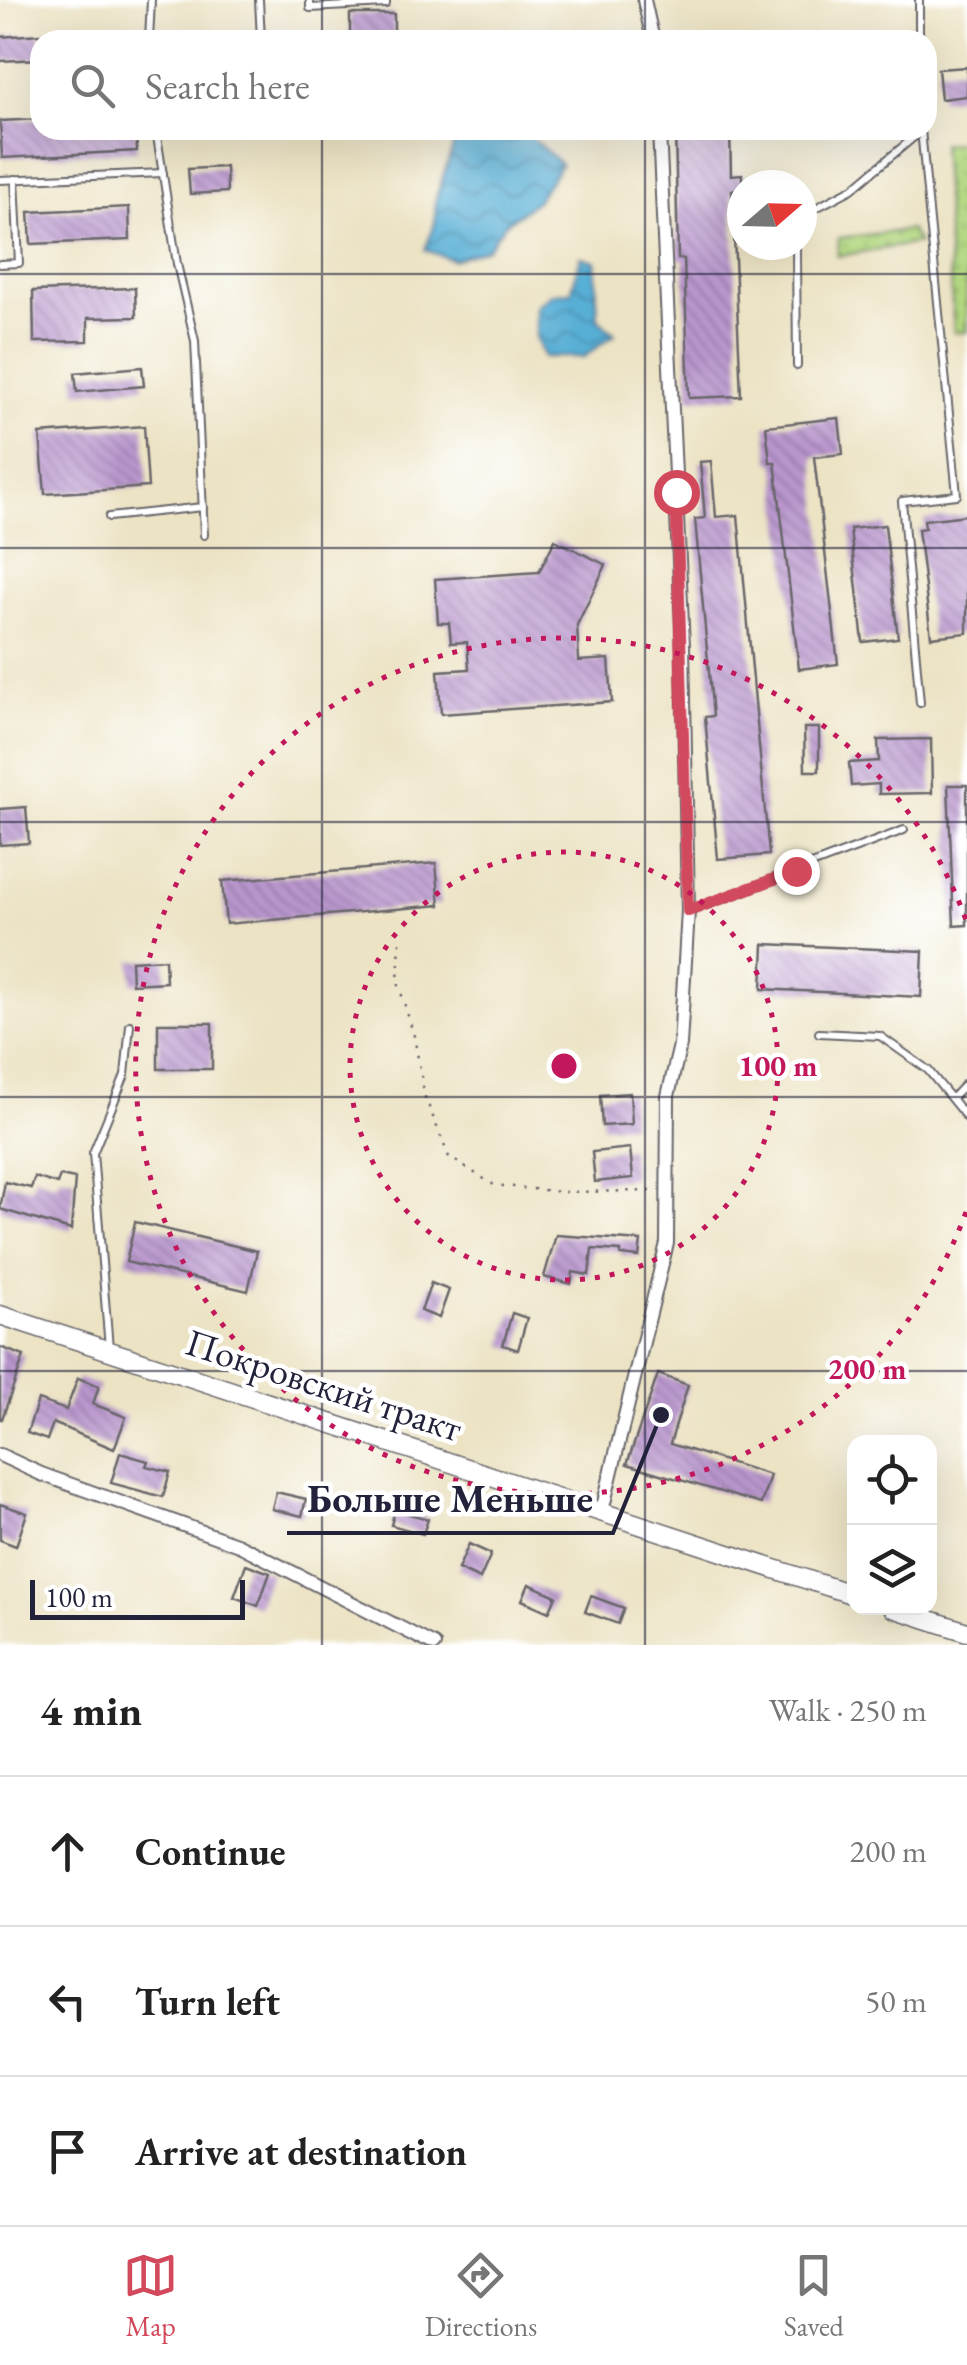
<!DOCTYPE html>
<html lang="en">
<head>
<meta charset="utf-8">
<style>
	body { margin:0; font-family:"EB Garamond",serif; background:#f6f6f6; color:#222 }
	.controls { position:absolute; right:30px; bottom:30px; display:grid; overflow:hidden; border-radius:20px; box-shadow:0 10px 40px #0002 }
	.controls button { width:90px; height:90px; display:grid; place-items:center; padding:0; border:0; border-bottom:2px solid #e0e0e0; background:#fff; color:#222; font:50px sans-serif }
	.compass { position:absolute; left:727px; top:170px; width:90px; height:90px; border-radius:50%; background:#fff; box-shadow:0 10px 40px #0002; rotate:70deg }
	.scale { position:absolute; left:30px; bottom:25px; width:215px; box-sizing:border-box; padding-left:10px; border:5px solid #22223b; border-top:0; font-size:28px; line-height:35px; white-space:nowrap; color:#22223b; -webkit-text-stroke:8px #fff; paint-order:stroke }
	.stop { position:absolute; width:30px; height:30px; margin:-22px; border:8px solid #d1495b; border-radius:50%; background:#fff }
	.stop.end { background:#d1495b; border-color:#fff; box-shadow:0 2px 10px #0008 }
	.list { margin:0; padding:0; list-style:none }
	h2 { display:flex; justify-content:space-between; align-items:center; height:130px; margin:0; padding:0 40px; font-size:42px }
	h2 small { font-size:32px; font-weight:400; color:#767676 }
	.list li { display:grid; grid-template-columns:65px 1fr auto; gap:30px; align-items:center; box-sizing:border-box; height:150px; padding:0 40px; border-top:2px solid #e0e0e0 }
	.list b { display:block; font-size:38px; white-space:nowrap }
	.list em { font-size:32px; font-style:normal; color:#767676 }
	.icon { flex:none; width:55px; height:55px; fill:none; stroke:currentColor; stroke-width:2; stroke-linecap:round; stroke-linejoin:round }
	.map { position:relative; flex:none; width:967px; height:1645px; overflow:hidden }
	.search { position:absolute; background:#fff; box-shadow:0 10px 40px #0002; left:30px; right:30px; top:30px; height:110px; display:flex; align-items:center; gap:25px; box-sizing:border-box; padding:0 35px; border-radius:30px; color:#767676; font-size:38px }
	.sheet { height:580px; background:#fff }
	nav { display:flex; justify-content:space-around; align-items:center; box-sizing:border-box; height:140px; border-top:2px solid #e0e0e0; background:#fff; font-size:28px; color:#767676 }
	nav a { display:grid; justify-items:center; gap:5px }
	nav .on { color:#d1495b }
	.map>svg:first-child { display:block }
	.grass { fill:url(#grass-dots); stroke:#6a7c5e; stroke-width:2.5 }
	.water { fill:url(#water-waves); stroke:#3d6888; stroke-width:2.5 }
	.building { fill:url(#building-back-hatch) }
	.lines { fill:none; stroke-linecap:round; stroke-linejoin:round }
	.service-casing { stroke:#69666b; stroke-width:10 }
	.minor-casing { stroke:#69666b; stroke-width:16 }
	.secondary-casing { stroke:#69666b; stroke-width:21 }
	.path { stroke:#69666b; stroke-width:2.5; stroke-dasharray:2.5 8; stroke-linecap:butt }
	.service { stroke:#fff; stroke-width:6 }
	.minor { stroke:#fff; stroke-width:12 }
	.secondary { stroke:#fff; stroke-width:18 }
	.route { stroke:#d1495b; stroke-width:12 }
	.grid { fill:none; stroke:#22223b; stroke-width:2.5; stroke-opacity:0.55 }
	.ring { fill:none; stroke:#c2185b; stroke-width:5; stroke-dasharray:5 10 }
	.labels { text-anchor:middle; stroke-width:9; stroke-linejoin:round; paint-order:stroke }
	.street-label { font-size:38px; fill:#22223b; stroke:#fff }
	.centre { fill:#c2185b; stroke:#fff; stroke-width:5 }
	.ring-label { font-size:30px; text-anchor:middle; font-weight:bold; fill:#c2185b; stroke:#fff; stroke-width:9; stroke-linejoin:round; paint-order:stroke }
	.leader { fill:none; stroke:#22223b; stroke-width:4 }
	.callout-dot { fill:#22223b; stroke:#fff; stroke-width:4 }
	.callout-label { font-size:40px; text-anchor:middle; font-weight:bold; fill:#22223b; stroke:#fff; stroke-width:9; stroke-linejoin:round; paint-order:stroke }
</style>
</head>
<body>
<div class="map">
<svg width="967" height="1645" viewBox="0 0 967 1645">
	<defs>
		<pattern id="grass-dots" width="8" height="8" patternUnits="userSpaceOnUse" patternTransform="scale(2.5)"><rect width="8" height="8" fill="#b2d780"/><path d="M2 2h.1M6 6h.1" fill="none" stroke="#99b870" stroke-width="1.8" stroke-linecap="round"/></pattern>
		<pattern id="water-waves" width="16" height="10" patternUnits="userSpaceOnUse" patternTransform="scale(2.5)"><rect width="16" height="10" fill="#58afd5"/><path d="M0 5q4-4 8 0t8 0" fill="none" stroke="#488eae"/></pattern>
		<pattern id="building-back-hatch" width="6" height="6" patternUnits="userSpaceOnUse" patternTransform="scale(2.5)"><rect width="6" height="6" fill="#b996cd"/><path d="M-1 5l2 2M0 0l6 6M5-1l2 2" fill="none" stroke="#967aa8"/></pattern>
	</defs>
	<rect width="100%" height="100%" fill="#fff"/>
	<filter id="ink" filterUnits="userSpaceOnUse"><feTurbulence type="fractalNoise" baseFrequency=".01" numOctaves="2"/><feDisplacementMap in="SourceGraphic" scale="20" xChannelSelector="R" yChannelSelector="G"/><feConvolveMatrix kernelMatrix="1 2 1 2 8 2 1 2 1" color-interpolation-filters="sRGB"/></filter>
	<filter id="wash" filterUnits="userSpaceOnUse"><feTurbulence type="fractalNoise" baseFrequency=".0048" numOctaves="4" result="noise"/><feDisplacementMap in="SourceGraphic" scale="40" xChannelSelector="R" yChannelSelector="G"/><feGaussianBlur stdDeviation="2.25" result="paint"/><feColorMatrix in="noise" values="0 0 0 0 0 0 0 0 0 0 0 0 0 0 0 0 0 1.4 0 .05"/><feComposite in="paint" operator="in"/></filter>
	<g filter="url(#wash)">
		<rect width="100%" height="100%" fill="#ece3c4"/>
		<g class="grass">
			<path d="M967 142V332H954L941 144Z"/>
			<path d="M910 230 918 243 837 256 839 238Z"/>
		</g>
		<g class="water">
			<path d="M472 130H523L561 164 536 201 504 225 488 248 453 260 425 250 435 223 436 198 456 138Z"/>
			<path d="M581 257 595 261 598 319 615 334 584 357H544L536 339V306L553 293 571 292Z"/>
		</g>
		<g id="blocks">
			<g class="building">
				<path d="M350 14H394V38L350 37Z"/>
				<path d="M40 34V59L0 61V37Z"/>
				<path d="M967 67V96L941 99 938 69Z"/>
				<path d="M40 119V130H136L137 151 2 158 0 121Z"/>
				<path d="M675 130H730L731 175 742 174V190H732L741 396 689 398 684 259H678Z"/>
				<path d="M226 167 227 192 190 194 188 169Z"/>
				<path d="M129 207 130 240 31 244 29 212Z"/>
				<path d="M135 288 136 317 88 318V341L34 342 33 291Z"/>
				<path d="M142 367 144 386 77 392 75 373Z"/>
				<path d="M839 418 843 454 814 457 838 664 799 669 775 462H770L766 426Z"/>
				<path d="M144 426 148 487 45 494 40 434Z"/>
				<path d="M711 461 716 517 738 515 769 855 718 859 705 717 713 716 695 519 705 518 700 462Z"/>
				<path d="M967 515V633L931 637 918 529 925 528 924 520Z"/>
				<path d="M885 525 898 638 863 642 850 529Z"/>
				<path d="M555 540 606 565 577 625 579 661 609 659 612 702 441 714 438 671 469 669 467 642 451 643 449 623H438L435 579 539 572Z"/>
				<path d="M804 728H819V771H805Z"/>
				<path d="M931 739 932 793 879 794V784L851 786 849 763 879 761 878 740Z"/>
				<path d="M948 785H967V925L954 926Z"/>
				<path d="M26 807 29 843 0 845V809Z"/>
				<path d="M436 863 440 905 226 924 222 881Z"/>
				<path d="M764 944 923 951 921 997 762 989Z"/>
				<path d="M165 959 166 982 132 984 131 961Z"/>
				<rect x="158" y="1023" width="54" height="46"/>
				<path d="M630 1093 632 1124 602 1126 600 1095Z"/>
				<path d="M630 1148 633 1178 595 1182 592 1152Z"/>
				<path d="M60 1176 75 1179 71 1230 0 1209 5 1182 31 1188 35 1177 57 1184Z"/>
				<path d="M135 1222 257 1251 248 1291 126 1262Z"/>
				<path d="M556 1235 641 1241 639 1257 621 1255V1251L592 1249 589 1275 573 1272 571 1284 544 1277Z"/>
				<path d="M431 1283 449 1290 439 1318 421 1311Z"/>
				<path d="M512 1313 527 1318 518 1350 503 1345Z"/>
				<path d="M0 1347 24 1356 2 1419H0Z"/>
				<path d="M658 1374 688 1385 670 1444 770 1475 761 1504 627 1464Z"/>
				<path d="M78 1378 99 1386 93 1404 126 1417 114 1449 53 1423 47 1440 27 1433 38 1400 66 1410Z"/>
				<path d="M120 1453 148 1461 146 1466 170 1472 163 1497 111 1483Z"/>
				<path d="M276 1492 306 1499 302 1516 272 1509Z"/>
				<path d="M0 1504 27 1513 16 1546 0 1540Z"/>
				<path d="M395 1510 428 1519 423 1534 391 1525Z"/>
				<path d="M469 1544 491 1554 480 1579 458 1569Z"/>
				<path d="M246 1564 270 1573 258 1606 234 1597Z"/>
				<path d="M529 1584 556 1596 549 1612 522 1600Z"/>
				<path d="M591 1596 624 1608 618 1624 585 1612Z"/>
			</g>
		</g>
	</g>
	<g filter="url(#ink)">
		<use href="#blocks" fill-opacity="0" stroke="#69666b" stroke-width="2.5"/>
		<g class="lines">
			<defs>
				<g id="service">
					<path d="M259 0 261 40"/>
					<path d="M310 0V8L386 4V0"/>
					<path d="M919 0V40"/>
					<path d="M149 40 151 0"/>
					<path d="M156 130 177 264 195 341 204 535"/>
					<path d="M0 180 163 173"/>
					<path d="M802 223 814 209 852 189 920 132"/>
					<path d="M796 245 797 366"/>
					<path d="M0 264 19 263 15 179"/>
					<path d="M109 517 203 507"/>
					<path d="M920 703 902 501 957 495 921 130"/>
					<path d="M690 911 904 830"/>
					<path d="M819 1033 880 1036 928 1070 967 1118"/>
					<path d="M952 1098 967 1082"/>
					<path d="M109 1348 93 1153 125 1075 130 1025"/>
				</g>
				<g id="minor">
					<path d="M644 0 653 40"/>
					<path d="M0 1455 41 1474 239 1545 434 1645"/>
					<path d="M602 1511 667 1243 668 1096 680 1045 688 911 683 646 659 130"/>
				</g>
				<g id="secondary">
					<path d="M0 1315 854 1595"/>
					<path d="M893 1608 967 1632"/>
				</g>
			</defs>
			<use href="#service" class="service-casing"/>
			<use href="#minor" class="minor-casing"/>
			<use href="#secondary" class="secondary-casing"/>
			<path class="path" d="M400 942 398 982 414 1036 425 1097 449 1157 494 1185 562 1192 653 1191"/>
			<use href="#service" class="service"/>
			<use href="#minor" class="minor"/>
			<use href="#secondary" class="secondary"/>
		</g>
	</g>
	<g class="lines" filter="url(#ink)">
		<path class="route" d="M676 492 688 911 796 871"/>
	</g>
	<path class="grid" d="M322 0V40M645 0V40M322 130V1645M645 130V1645M0 274H967M0 548H967M0 822H967M0 1097H967M0 1371H967"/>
	<g class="ring">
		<circle cx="564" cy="1066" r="214"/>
		<path d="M966 1212A428 428 0 1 1 966 920"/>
	</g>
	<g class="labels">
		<g class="street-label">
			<text transform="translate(324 1385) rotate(18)" y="13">Покровский тракт</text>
		</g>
	</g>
	<circle cx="564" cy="1066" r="15" class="centre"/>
	<g class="ring-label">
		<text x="778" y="1076">100 m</text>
		<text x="867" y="1379">200 m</text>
	</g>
	<path class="leader" d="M661 1415L613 1533H287"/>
	<circle class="callout-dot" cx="661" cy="1415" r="10"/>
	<g class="callout-label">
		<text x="450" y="1512">Больше Меньше</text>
	</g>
</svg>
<div class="controls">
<button><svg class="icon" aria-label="locate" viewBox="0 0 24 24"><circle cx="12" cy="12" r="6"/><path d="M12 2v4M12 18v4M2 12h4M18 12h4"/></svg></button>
<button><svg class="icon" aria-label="layers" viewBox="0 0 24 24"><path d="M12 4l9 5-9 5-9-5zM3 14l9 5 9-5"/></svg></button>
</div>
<svg class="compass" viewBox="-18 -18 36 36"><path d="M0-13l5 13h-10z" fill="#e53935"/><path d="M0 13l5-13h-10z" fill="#767676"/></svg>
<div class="scale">100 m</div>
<div class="stop" style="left:676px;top:492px"></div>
<div class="stop end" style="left:796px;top:871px"></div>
<div class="search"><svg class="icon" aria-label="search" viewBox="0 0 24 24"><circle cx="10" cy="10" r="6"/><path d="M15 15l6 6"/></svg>Search here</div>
</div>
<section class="sheet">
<h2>4 min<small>Walk · 250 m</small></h2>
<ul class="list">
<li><svg class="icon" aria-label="ahead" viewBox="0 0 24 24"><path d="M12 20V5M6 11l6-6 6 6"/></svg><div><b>Continue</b></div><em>200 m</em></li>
<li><svg class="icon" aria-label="left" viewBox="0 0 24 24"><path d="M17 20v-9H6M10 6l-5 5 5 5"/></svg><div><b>Turn left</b></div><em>50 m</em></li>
<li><svg class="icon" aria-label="arrive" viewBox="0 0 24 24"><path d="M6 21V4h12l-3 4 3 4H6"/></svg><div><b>Arrive at destination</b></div></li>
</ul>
</section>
<nav>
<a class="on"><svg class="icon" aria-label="map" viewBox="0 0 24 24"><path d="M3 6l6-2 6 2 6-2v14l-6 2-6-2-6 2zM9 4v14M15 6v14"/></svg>Map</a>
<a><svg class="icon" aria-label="directions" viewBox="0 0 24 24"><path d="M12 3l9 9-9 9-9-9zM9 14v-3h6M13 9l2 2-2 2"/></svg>Directions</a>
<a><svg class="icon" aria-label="saved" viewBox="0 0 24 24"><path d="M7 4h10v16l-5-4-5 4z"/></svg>Saved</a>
</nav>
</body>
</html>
